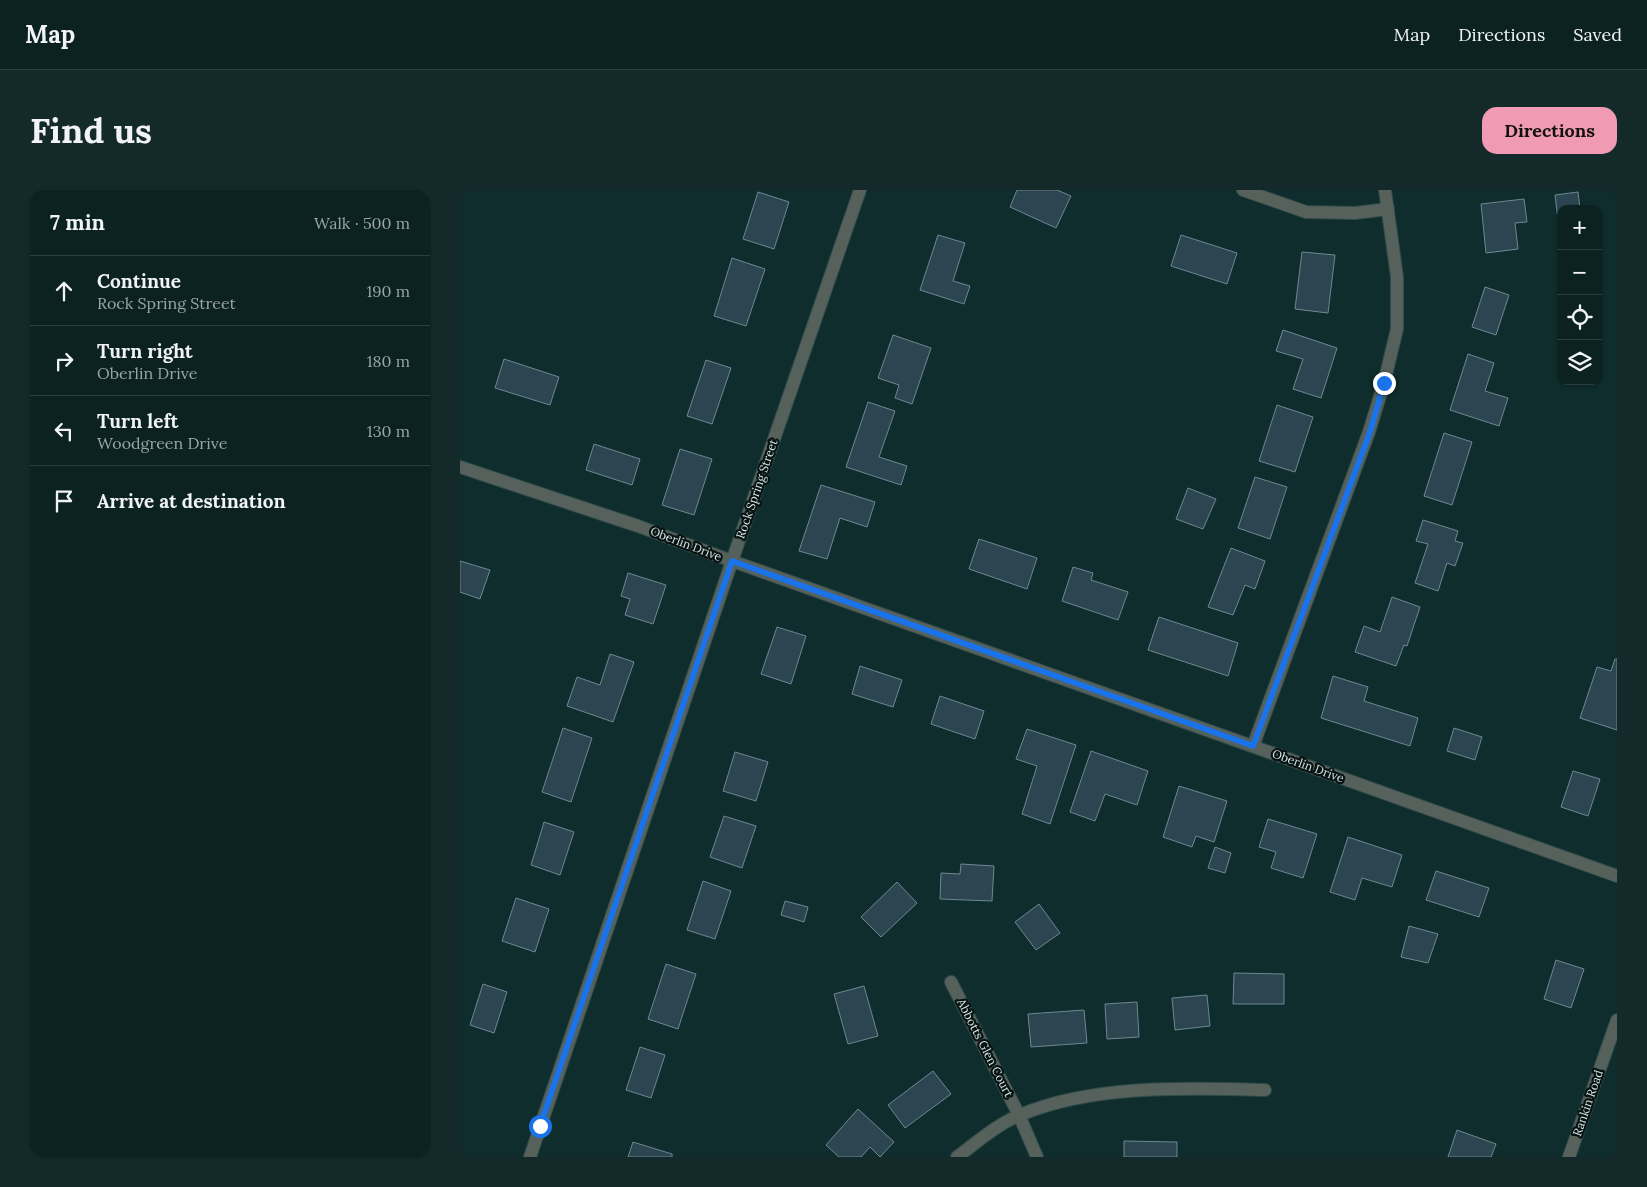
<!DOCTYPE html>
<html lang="en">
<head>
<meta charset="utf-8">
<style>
	body { margin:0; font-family:Lora,serif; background:#142a2a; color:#f1f3f6 }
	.controls { position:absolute; right:15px; top:15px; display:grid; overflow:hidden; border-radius:10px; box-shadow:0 1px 4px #0004 }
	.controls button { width:45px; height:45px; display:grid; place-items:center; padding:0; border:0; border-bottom:1px solid #2b3f3f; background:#0b2221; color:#f1f3f6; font:25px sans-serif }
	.stop { position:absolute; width:15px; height:15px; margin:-11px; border:4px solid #1a73e8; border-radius:50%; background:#fff }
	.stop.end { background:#1a73e8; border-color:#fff; box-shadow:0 1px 5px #0008 }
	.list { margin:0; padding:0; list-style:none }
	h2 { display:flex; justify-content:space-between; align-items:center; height:65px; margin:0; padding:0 20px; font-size:21px }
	h2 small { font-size:16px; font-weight:400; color:#9aa4a5 }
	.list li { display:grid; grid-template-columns:32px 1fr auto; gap:15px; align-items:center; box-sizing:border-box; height:70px; padding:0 20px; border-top:1px solid #2b3f3f }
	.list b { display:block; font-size:19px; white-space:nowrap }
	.list p { margin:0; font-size:16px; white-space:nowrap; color:#9aa4a5 }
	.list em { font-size:16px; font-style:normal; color:#9aa4a5 }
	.icon { flex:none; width:28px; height:28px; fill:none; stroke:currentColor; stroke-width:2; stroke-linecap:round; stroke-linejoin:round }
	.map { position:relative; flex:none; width:1157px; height:967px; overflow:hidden; border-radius:15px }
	header { display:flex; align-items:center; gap:30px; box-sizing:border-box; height:70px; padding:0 25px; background:#0b2221; border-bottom:1px solid #2b3f3f }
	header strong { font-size:24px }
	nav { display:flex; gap:28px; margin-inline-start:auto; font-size:18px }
	.intro { display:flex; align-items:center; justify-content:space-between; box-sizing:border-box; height:120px; padding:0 30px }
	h1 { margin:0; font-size:35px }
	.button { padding:12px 22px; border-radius:15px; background:#f19ab4; color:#111; font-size:18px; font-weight:700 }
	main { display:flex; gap:30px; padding:0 30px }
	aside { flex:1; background:#0b2221; border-radius:15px; box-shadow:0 1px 4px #0004 }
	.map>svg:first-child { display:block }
	.building { fill:#2d4550; stroke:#6d8893 }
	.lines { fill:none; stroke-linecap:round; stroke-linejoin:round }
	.minor-casing { stroke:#2f4b4a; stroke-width:14 }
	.tertiary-casing { stroke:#2f4b4a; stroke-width:14 }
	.minor { stroke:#57615b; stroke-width:12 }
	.tertiary { stroke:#57615b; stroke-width:12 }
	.route { stroke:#1a73e8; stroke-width:6 }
	.labels { text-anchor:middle; stroke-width:4.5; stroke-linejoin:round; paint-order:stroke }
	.street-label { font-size:12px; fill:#d7e8e7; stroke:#071312 }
</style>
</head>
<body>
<header>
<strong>Map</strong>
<nav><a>Map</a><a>Directions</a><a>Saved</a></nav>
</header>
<div class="intro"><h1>Find us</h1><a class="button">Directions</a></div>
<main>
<aside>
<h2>7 min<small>Walk · 500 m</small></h2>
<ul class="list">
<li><svg class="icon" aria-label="ahead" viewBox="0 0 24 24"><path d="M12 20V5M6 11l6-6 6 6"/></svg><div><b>Continue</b><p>Rock Spring Street</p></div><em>190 m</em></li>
<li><svg class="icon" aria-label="right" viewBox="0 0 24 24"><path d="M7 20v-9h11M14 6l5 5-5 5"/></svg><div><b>Turn right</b><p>Oberlin Drive</p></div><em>180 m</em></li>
<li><svg class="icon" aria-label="left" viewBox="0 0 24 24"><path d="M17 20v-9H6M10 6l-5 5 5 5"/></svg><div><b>Turn left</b><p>Woodgreen Drive</p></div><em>130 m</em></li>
<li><svg class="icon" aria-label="arrive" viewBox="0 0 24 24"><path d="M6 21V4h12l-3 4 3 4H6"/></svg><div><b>Arrive at destination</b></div></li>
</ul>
</aside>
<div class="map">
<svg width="1157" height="967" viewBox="0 0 1157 967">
	<rect width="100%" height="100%" fill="#0f2d2c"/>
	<g class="building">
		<path d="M557 0H597L611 6 596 38 550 17Z"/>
		<path d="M298 2 329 12 314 59 283 49Z"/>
		<path d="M1118 2 1120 19H1101V38H1099L1095 5Z"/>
		<path d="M1064 9 1067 32 1055 33 1058 59 1026 63 1021 14Z"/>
		<path d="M478 45 505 53 493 91 510 96 504 114 460 100Z"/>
		<path d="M721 45 777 63 767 94 711 76Z"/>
		<path d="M842 62 875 65 868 123 835 119Z"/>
		<path d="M272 68 305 79 286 136 254 126Z"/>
		<path d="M1025 97 1049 105 1036 145 1012 137Z"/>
		<path d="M823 140 877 158 861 208 833 199 843 169 816 161Z"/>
		<path d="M433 145 471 158 452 214 435 208 439 195 418 188Z"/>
		<path d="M1008 164 1034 173 1025 201 1048 208 1039 236 990 220Z"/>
		<path d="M44 169 99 187 90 215 35 198Z"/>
		<path d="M246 170 271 178 252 234 227 226Z"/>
		<path d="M408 212 435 221 419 267 447 276 441 295 386 277Z"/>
		<path d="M817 215 853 227 835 282 799 271Z"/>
		<path d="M984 243 1012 252 992 315 964 306Z"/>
		<path d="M134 254 180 269 172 295 126 280Z"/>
		<path d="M220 259 252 269 234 325 202 315Z"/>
		<path d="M795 287 827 297 810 349 778 338Z"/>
		<path d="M361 295 415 312 407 337 380 328 367 369 339 361Z"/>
		<path d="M728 298 756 309 743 339 716 329Z"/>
		<path d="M963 330 998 341 995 351 1003 353 995 376 987 373 978 401 955 393 968 354 956 351Z"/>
		<path d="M519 349 577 368 567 399 509 379Z"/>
		<path d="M771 358 805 371 795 399 785 395 773 425 748 417Z"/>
		<path d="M0 371 30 380 20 409 0 402Z"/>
		<path d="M613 377 633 383 631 390 668 402 658 430 602 411Z"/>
		<path d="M168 383 206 395 193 434 165 425 170 409 161 406Z"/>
		<path d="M932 407 960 417 947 456 944 455 936 476 895 462 904 436 920 442Z"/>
		<path d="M699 427 778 453 768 486 688 460Z"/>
		<path d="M317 437 346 446 331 494 301 484Z"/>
		<path d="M150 464 174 472 153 532 107 516 117 487 140 495Z"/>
		<path d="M1155 469H1157V540L1120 528 1137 477 1151 481Z"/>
		<path d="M400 476 442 490 433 517 392 504Z"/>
		<path d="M873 486 908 497 904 511 958 528 950 556 861 528Z"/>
		<path d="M480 506 524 521 515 549 471 534Z"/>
		<path d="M103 538 132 548 111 612 82 602Z"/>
		<path d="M994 538 1022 547 1015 570 987 561Z"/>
		<path d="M567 539 616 555 590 634 562 624 577 576 556 569Z"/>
		<path d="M631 561 688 581 677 615 645 604 635 631 610 622Z"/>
		<path d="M275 562 308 572 296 611 263 601Z"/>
		<path d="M1113 581 1140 589 1128 626 1101 617Z"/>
		<path d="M719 596 767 611 754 652 736 646 732 657 703 647Z"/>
		<path d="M264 626 296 636 282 678 250 667Z"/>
		<path d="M808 629 857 644 843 688 811 678 816 662 799 657Z"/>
		<path d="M84 632 114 642 100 685 71 675Z"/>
		<path d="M888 647 942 665 932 697 902 688 895 710 870 702Z"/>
		<path d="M755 657 771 663 765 683 748 678Z"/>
		<path d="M501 674 534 676 532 711 480 709 481 683 500 684Z"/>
		<path d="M976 681 1029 698 1019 727 966 710Z"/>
		<path d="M243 691 271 701 255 749 227 740Z"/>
		<path d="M437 692 457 713 421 747 401 727Z"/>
		<path d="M56 708 89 719 75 762 42 751Z"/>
		<path d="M325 711 348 717 344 732 321 725Z"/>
		<path d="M579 714 600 743 576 760 555 732Z"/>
		<path d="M949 736 978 744 968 773 941 767Z"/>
		<path d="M1096 770 1124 779 1111 818 1084 809Z"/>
		<path d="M206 774 236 784 218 839 188 829Z"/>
		<path d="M774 783 824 784V814H773Z"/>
		<path d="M23 794 47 802 34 843 10 835Z"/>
		<path d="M404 796 418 846 388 854 374 804Z"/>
		<path d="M747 805 750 836 715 840 712 808Z"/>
		<path d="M677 812 679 847 647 849 645 814Z"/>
		<path d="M624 820 627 853 571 857 568 824Z"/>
		<path d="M180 857 205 865 191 908 166 900Z"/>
		<path d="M473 881 491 904 445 938 428 915Z"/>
		<path d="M398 919 434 952 420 967 410 957 401 967H379L366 955Z"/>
		<path d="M997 940 1036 954 1031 967H988Z"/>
		<path d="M664 951 717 952V967H664Z"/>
		<path d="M173 952 212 964V967H168Z"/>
	</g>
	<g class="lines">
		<defs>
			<g id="minor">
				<path d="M783 0 846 22 895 23 928 19"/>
				<path d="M0 277 178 336 272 371 1157 686"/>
				<path d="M793 556 909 242 924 193 937 139V87L925 0"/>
				<path d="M491 792 559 925 577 967"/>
				<path d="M70 967 272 371 400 0"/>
				<path d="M497 967C516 953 539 933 560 925 634 894 727 898 805 900"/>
			</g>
			<path id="tertiary" d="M1109 967 1157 830"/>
		</defs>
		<use href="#minor" class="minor-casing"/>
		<use href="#tertiary" class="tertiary-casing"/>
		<use href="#minor" class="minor"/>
		<use href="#tertiary" class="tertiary"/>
	</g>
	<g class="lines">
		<path class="route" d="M80 936 272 371 793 556 910 242 924 193"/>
	</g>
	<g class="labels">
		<g class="street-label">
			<text transform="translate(297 299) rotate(-71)" y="4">Rock Spring Street</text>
			<text transform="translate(226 354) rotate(21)" y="4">Oberlin Drive</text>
			<text transform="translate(848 576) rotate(20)" y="4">Oberlin Drive</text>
			<text transform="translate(525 858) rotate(63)" y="4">Abbotts Glen Court</text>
			<text transform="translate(1128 913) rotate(-71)" y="4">Rankin Road</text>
		</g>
	</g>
</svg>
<div class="controls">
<button>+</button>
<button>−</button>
<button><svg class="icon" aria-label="locate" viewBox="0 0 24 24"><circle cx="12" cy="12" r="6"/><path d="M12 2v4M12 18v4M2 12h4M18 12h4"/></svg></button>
<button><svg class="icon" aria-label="layers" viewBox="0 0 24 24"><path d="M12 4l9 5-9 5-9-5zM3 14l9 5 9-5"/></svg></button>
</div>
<div class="stop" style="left:80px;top:936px"></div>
<div class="stop end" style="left:924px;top:193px"></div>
</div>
</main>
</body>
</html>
